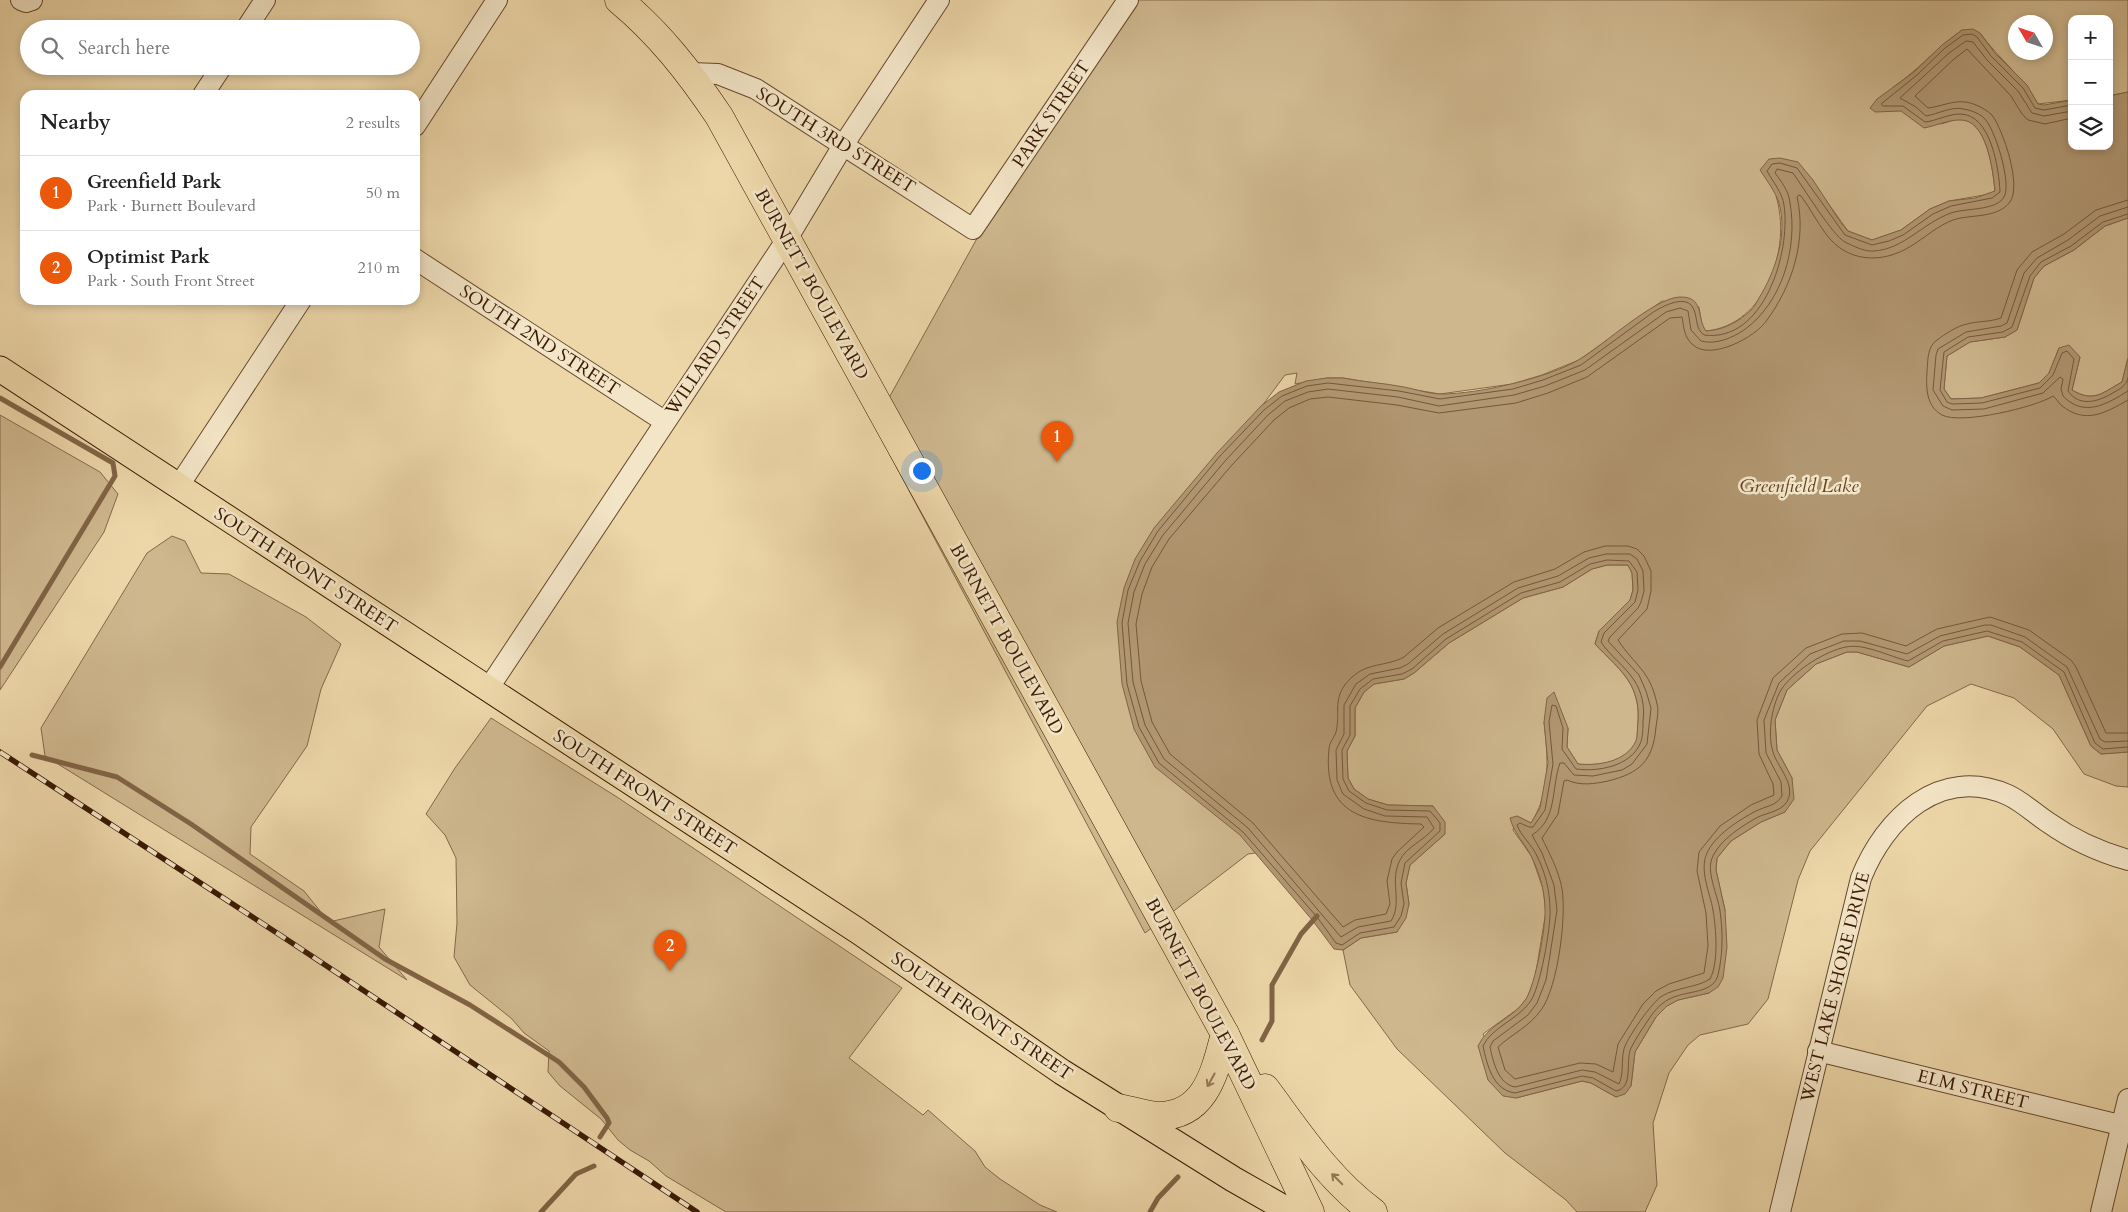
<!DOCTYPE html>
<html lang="en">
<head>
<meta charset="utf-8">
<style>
	body { margin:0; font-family:Cardo,serif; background:#f6f6f6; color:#222 }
	.controls { position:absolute; right:15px; top:15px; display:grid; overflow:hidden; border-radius:10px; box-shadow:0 2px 8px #0003 }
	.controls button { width:45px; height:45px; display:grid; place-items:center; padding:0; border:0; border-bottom:1px solid #e0e0e0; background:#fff; color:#222; font:25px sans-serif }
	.compass { position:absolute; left:2008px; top:15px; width:45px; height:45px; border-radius:50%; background:#fff; box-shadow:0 2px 8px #0003; rotate:309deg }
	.you { position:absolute; left:921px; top:470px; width:18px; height:18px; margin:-12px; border:4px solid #fff; border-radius:50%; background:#1a73e8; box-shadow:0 0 0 8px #1a73e833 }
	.badge { display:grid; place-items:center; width:32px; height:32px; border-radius:50%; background:#ea580c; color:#fff; font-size:16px; font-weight:700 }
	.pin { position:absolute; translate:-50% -41px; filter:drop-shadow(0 1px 2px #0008) }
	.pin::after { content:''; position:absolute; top:26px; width:18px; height:15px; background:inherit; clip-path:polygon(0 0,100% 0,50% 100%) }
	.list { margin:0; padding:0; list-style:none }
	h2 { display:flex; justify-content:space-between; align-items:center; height:65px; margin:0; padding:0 20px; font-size:21px }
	h2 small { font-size:16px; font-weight:400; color:#767676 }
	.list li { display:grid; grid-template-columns:32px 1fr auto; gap:15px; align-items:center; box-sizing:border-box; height:75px; padding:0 20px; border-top:1px solid #e0e0e0 }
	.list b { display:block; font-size:19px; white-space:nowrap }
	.list p { margin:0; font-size:16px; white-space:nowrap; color:#767676 }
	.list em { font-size:16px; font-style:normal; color:#767676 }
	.icon { flex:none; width:28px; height:28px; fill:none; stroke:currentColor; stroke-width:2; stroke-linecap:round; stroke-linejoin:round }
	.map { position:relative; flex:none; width:2128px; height:1212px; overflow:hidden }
	.search { position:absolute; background:#fff; box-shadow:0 2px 8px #0003; left:20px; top:20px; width:400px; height:55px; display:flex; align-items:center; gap:12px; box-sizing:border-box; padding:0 18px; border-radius:28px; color:#767676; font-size:19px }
	.panel { position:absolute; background:#fff; box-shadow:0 2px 8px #0003; left:20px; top:90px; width:400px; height:215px; border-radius:15px }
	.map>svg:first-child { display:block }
	.green { fill:#ceb78d; stroke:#846848; fill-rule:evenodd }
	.water { fill:#b09671; stroke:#806445 }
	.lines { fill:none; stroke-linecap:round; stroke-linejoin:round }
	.shore { stroke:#74583a; stroke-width:1 }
	.stream { stroke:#806445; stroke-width:5 }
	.minor-casing { stroke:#66482d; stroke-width:22 }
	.major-casing { stroke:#391904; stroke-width:27 }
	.highway-casing { stroke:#391904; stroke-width:29 }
	.minor { stroke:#f3e5c7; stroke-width:20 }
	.major { stroke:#edd7a9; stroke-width:25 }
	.highway { stroke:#edd7a9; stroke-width:28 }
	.rail-casing { stroke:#391904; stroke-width:5.5 }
	.rail { stroke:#f3e5c7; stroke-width:4; stroke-dasharray:11; stroke-linecap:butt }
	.oneway { stroke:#937856 }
	.labels { text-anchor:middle; stroke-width:5; stroke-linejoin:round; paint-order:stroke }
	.street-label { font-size:18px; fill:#391904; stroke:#f3e5c7 }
	.water-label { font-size:19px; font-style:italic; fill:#63452a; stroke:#f3e5c7 }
</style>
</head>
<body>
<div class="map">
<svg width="2128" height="1212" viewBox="0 0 2128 1212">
	<rect width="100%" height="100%" fill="#edd7a9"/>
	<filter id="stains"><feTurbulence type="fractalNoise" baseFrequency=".004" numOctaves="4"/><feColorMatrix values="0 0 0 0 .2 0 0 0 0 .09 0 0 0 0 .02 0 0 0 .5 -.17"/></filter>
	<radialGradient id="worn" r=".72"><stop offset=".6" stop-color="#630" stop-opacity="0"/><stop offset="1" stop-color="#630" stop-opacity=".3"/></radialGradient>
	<g class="green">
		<path d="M1119 0H2128V92L2109 96V19H2072V100L2038 104C2022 76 1999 59 1980 33L1962 30C1937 48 1917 71 1892 88L1941 124C1946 123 1954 119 1960 119 1987 119 1993 171 1995 191L1990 194 1949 201 1930 209 1901 230 1872 240 1848 231 1825 199 1776 196C1792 248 1766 325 1706 331L1702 326 1699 307 1662 301 1579 360 1542 375 1512 384 1440 394 1343 378H1327L1295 384 1297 373 1285 375 1193 499 1313 845 1248 854 1145 933 874 425 996 204ZM2016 22H2046V52H2016Z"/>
		<path d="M2128 218V358L2122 382C2102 393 2094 403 2072 390L2080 357 2059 348 2049 373 2039 383 1981 398 1951 399 1944 389 1947 356 1970 342 2005 337 2017 330 2034 278 2044 266 2074 250 2105 226Z"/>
		<path d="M0 415 100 472 118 494 104 532 0 690Z"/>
		<path d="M172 536 185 541 201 573 229 574 306 617 341 644 321 689 307 746 251 827 250 854 304 891 329 922 385 909 379 947 407 980 45 756 41 728 147 553Z"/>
		<path d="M1607 565H1628L1632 573 1633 590 1630 600 1599 631 1595 644C1606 656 1623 670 1631 685 1637 697 1639 708 1638 722 1637 728 1638 736 1636 742 1626 763 1598 766 1578 764L1567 747 1568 728 1544 722C1548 757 1551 792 1531 823L1517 816 1513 830 1532 857 1543 889 1546 911 1535 978 1527 998 1519 1008 1483 1034 1516 1098 1582 1081 1591 1083 1616 1097 1631 1086 1635 1052 1656 1017 1667 1006 1678 1000 1709 993 1725 910 1716 870 1717 858 1731 841 1761 822 1785 812 1792 778 1777 750 1775 720 1787 690 1816 664 1847 652H1857L1909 667 1944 646 1988 636 2020 647 2059 675 2091 746 2101 754 2128 752V787L2116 786 2084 774 2053 729 2014 698 1971 684 1927 706 1810 851 1798 880 1768 999 1748 1024 1700 1035 1688 1045 1669 1073 1653 1123 1657 1185 1645 1212H1577L1566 1200 1505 1153 1397 1049 1350 985 1343 950 1361 938 1397 932 1409 904 1406 883 1410 865 1445 834 1433 806 1388 805 1368 799 1354 789 1348 778 1347 751 1355 736V708L1364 692 1374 684 1404 679 1414 673 1449 643 1523 598 1563 587 1592 569Z"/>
		<path d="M491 718 617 797 902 988 849 1058 923 1115 928 1110 975 1151 985 1167 1000 1179 1040 1205 1057 1212H726L666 1176 649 1161 630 1150 618 1140 601 1119 560 1086 548 1072 549 1051 524 1033 512 1019 470 985 454 957 457 923 456 858 445 835 426 814 455 768Z"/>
	</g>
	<path class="water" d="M1973 29 1980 33 1995 53 2027 85 2038 104 2044 105 2072 100V146H2109V96L2128 92V218L2105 226 2074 250 2044 266 2034 278 2017 330 2005 337 1970 342 1947 356 1944 389 1951 399 1981 398 2039 383 2049 373 2059 348 2069 345 2080 357 2072 390C2094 403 2102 393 2122 382L2128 358V752L2101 754 2091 746 2059 675 2020 647 1988 636 1944 646 1909 667 1857 652H1847L1816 664 1787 690 1775 720 1777 750 1792 778 1794 799 1785 812 1761 822 1731 841 1717 858 1716 870 1725 910 1727 947 1723 978 1718 987 1709 993 1678 1000 1667 1006 1656 1017 1635 1052 1631 1086 1625 1094 1616 1097 1591 1083 1582 1081 1516 1098 1503 1096 1488 1080 1478 1046C1488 1024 1513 1019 1526 999 1535 985 1546 927 1545 910 1545 892 1540 874 1532 858 1526 844 1514 834 1510 818L1517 816 1531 823 1540 808 1548 763 1544 722 1547 698 1554 692 1568 728 1567 747 1578 764C1598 766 1626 762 1636 741 1638 736 1637 728 1638 722 1639 708 1637 697 1631 685 1623 670 1606 656 1595 644L1599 631 1630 600 1633 590 1632 573 1628 565H1607L1592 569 1563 587 1523 598 1449 643 1414 673 1404 679 1374 684 1364 692 1355 708V736L1347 751 1348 778 1354 789 1368 799 1388 805 1433 806 1445 822V834L1410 865 1406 883 1409 904 1406 918 1397 932 1361 938 1343 950 1334 949 1313 921 1240 835 1155 767 1134 729 1122 684 1117 622 1124 588 1135 559 1154 528 1217 453 1261 406 1279 392 1306 381 1327 378H1343C1363 382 1384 383 1404 387 1415 389 1429 394 1441 394 1478 394 1549 378 1580 359 1605 344 1653 299 1679 297 1705 296 1696 317 1706 331 1723 330 1737 323 1750 311 1754 308 1756 303 1759 298 1775 272 1788 235 1779 203 1775 191 1767 181 1760 170L1769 159 1780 158 1798 162 1813 180 1841 223 1848 231 1872 240 1901 230 1930 209 1949 201 1975 198 1995 191C1993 171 1987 118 1959 120 1948 120 1935 126 1924 128L1901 111 1875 112 1870 108 1877 99 1914 72 1942 45 1962 30Z"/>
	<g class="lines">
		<g class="shore">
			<path d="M2072 105 2044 110 2035 108 2023 88 1991 56 1977 37 1972 34 1963 35 1945 48 1917 75 1881 104 1883 106H1903L1925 122C1936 121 1948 114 1960 114 1991 114 1999 169 2000 192L1992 198 1951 206 1933 214 1903 235 1889 241 1872 245 1845 235 1797 168 1780 163 1772 164 1767 171C1773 182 1782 192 1784 205 1791 252 1764 343 1704 335 1695 328 1698 320 1694 310 1688 292 1661 307 1652 313L1581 365 1543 380 1513 389 1440 399 1399 391 1328 383 1307 386 1282 396 1264 410 1220 456 1158 531 1140 561 1128 590 1122 623 1127 684 1139 727 1159 763 1243 832 1317 917 1336 943 1342 945 1360 933 1394 927 1401 916 1404 904 1401 883 1405 863 1440 831V823L1430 811 1387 810 1366 803 1349 791 1343 779 1342 750 1350 735V706L1360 689 1373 679 1402 674 1412 669 1446 639 1521 593 1560 582 1590 564 1607 560 1629 561 1637 572 1638 590 1635 602 1604 633 1601 642C1610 656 1625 666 1634 680 1642 692 1645 707 1643 721 1643 727 1643 738 1640 744 1630 766 1599 772 1576 769L1562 749 1563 728 1556 706 1552 705 1549 722 1553 764 1545 810 1533 827H1529L1520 823 1517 825C1521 836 1531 844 1536 854 1545 871 1550 891 1550 910 1551 927 1540 989 1530 1002 1517 1020 1492 1027 1483 1046 1487 1065 1493 1090 1515 1093L1582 1076 1593 1078 1616 1091C1634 1088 1625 1061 1631 1048 1636 1038 1644 1026 1651 1016 1657 1007 1666 999 1677 996 1691 991 1714 992 1718 975 1723 954 1723 932 1720 911 1718 895 1705 871 1713 856 1721 839 1742 826 1758 817 1769 812 1785 811 1789 797 1793 781 1777 766 1773 752 1767 734 1772 702 1783 687 1796 670 1825 651 1846 647 1864 643 1891 657 1908 661L1943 641 1987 631 2022 642 2064 672 2095 743 2103 749 2128 747"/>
			<path d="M2072 111 2044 116 2032 113 2018 91 1987 60 1973 42 1966 41 1949 53 1900 98 1916 107 1926 116C1938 114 1952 106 1963 109 1970 110 1979 113 1984 118 1995 128 2012 184 2004 197 1996 211 1965 208 1951 213 1923 223 1904 249 1874 251 1865 252 1853 246 1845 242 1833 236 1803 187 1793 173L1777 169 1775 173C1782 182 1789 192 1790 203 1798 248 1782 303 1744 330 1732 338 1716 345 1701 341L1691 330 1688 311 1680 308 1666 312 1585 370 1545 386 1514 395 1439 406 1398 397 1328 389 1308 392 1285 401 1268 415 1225 461 1163 535 1145 564 1134 592 1128 623 1133 682 1145 725 1164 759 1248 828 1341 937 1358 927 1391 921C1403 902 1389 881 1400 860 1406 847 1425 840 1434 828L1427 817 1385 816 1364 809 1343 794 1337 780 1336 750 1344 734V705L1356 684 1370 674 1400 668 1408 664 1443 634 1518 588 1558 576 1589 558 1606 554H1630L1637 559 1643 571 1644 591 1641 602 1638 608 1610 637 1608 641 1639 675 1646 691 1651 708 1647 744 1632 764 1622 770 1593 776 1574 775 1564 763H1560C1551 788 1558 819 1532 835L1542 853 1554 885 1557 910 1546 980 1537 1003 1528 1015 1493 1041 1490 1047C1493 1061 1498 1084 1515 1087L1582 1070 1595 1072 1619 1084C1624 1074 1621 1060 1624 1049 1627 1038 1652 1002 1662 996 1677 987 1696 988 1710 979 1719 962 1716 928 1713 910 1710 893 1699 870 1707 853 1715 835 1739 820 1756 811 1766 806 1776 806 1782 796L1781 782 1766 753 1764 720 1779 683 1810 654 1844 641H1860L1907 654 1940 636 1985 625H1991L2025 637 2067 667 2100 739 2105 742 2128 741"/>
			<path d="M2072 118 2045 124 2028 120 2022 114 2011 96 1967 49 1954 59 1915 96 1928 108C1945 106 1958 97 1976 105 1981 107 1988 111 1992 115 2003 130 2022 185 2010 202 1997 219 1970 214 1953 220 1937 226 1926 237 1911 246 1883 264 1847 263 1826 234 1817 222 1810 208 1801 196L1799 195 1797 197C1807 240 1792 286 1767 320 1756 337 1711 361 1693 345 1684 337 1684 328 1682 317L1670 318 1660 325 1587 377 1548 393 1516 403 1439 413 1397 405 1328 397 1310 399 1289 408 1274 420 1231 466 1169 539 1152 567 1142 594 1136 624 1141 681 1152 722 1170 754 1253 823 1343 927 1355 920 1386 914 1390 904 1387 881 1392 859 1397 852 1424 827 1421 824C1368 823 1322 817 1329 749 1329 743 1334 738 1336 732 1341 712 1331 697 1351 678 1368 662 1385 667 1404 657L1438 628 1514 582 1555 569 1584 552 1605 546H1628L1637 549 1644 556 1651 571V591L1647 609 1618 640C1635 666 1650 670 1657 704 1659 711 1657 719 1656 727 1653 761 1640 773 1608 781 1594 784 1580 786 1567 780L1564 781 1558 814 1542 838C1549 853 1557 867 1561 884 1568 910 1558 988 1541 1010 1530 1026 1512 1034 1498 1047L1505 1070 1515 1079 1580 1063 1596 1064 1613 1072 1618 1044 1643 1004 1656 991 1669 984 1704 973 1708 946 1706 913 1697 871 1699 852 1720 826 1751 805 1774 795 1773 784 1759 754 1757 720 1773 678 1806 648 1842 634 1862 633 1906 646 1937 629 1990 617 2029 630 2071 660 2076 667 2106 733H2128"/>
			<path d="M2128 200 2096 210 2064 234 2032 252 2017 270 2001 318C1990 322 1978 321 1967 324 1957 326 1945 334 1937 340 1927 347 1928 360 1927 371 1926 388 1926 406 1942 415 1961 425 2036 407 2053 396 2056 398 2058 402 2061 405 2085 425 2105 413 2128 400"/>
			<path d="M2128 207 2100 216 2068 240 2037 258 2024 273 2007 323 2001 326 1966 332 1938 349 1936 355 1933 390 1943 406 1952 410 1984 409 2043 393 2060 377 2063 379 2061 389 2063 396C2084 418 2107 404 2128 391"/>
			<path d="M2128 214 2103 222 2071 246 2041 262 2030 276 2012 327 2003 332 1968 337 1944 352 1940 390 1947 402 1952 404 1982 403 2040 388 2053 375 2062 353 2067 351 2074 359 2068 391C2079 407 2097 402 2111 394 2119 389 2126 387 2128 378"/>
		</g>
		<g class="stream">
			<path d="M0 398 113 463 115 476 0 667"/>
			<path d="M32 755 117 777 191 824 385 959 470 1005 559 1062 584 1087 607 1118 609 1123 600 1137"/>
			<path d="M1262 1040 1272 1021V985L1301 934 1317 916"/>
			<path d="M541 1212 576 1174 594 1166"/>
			<path d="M1150 1212 1158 1198 1178 1177"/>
		</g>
		<defs>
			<g id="minor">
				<path d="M21 0 26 2 32 0"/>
				<path d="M246 29 265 0"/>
				<path d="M690 73 718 74 756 89 973 229 1128 0"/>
				<path d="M203 95 222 66"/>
				<path d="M415 126 497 0"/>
				<path d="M415 259 664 421"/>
				<path d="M178 487 301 300"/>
				<path d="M488 689 787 239 844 144 939 0"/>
				<path d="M1818 1051 2128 1127"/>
				<path d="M1780 1212 1861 878C1885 818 1940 765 2008 795 2023 802 2035 814 2049 823 2073 840 2100 852 2128 860"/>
				<path d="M2101 1212 2128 1099"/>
			</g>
			<path id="major" d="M0 369 858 931 1062 1072 1233 1179 1291 1212"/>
			<g id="highway">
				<path d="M619 0C660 34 690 73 719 116L1225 1034 1310 1212"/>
				<path d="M1265 1088C1298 1132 1328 1179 1373 1212"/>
				<path d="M1118 1108C1131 1110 1144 1115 1157 1116 1206 1117 1215 1071 1225 1034"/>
			</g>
		</defs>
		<use href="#minor" class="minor-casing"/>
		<use href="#major" class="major-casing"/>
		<use href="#highway" class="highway-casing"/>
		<use href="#minor" class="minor"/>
		<use href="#major" class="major"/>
		<use href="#highway" class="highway"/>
		<defs>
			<path id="rail" d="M0 752 280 935 697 1212"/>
		</defs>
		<use href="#rail" class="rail-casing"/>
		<use href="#rail" class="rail"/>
	</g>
	<defs><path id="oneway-shaft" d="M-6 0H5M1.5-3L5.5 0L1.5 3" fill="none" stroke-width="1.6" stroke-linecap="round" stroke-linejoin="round" transform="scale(1.25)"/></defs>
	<g class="oneway">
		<use href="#oneway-shaft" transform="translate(1211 1080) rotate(119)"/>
		<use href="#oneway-shaft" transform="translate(1337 1179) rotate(-135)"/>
	</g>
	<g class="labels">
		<g class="street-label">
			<text transform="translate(1051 114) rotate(-56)" y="6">PARK STREET</text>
			<text transform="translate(836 140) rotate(32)" y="6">SOUTH 3RD STREET</text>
			<text transform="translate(812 284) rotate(61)" y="6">BURNETT BOULEVARD</text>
			<text transform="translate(540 340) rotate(33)" y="6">SOUTH 2ND STREET</text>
			<text transform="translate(715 346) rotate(-56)" y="6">WILLARD STREET</text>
			<text transform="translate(306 570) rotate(33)" y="6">SOUTH FRONT STREET</text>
			<text transform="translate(1007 639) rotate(61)" y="6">BURNETT BOULEVARD</text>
			<text transform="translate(645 792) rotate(33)" y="6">SOUTH FRONT STREET</text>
			<text transform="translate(1835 987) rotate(-76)" y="6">WEST LAKE SHORE DRIVE</text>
			<text transform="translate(1201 994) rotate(62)" y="6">BURNETT BOULEVARD</text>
			<text transform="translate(982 1016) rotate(34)" y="6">SOUTH FRONT STREET</text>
			<text transform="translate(1973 1089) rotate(14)" y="6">ELM STREET</text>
		</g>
		<g class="water-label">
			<text x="1799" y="492">Greenfield Lake</text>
		</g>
	</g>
	<rect width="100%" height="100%" filter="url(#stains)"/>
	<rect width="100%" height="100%" fill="url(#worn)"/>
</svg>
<div class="controls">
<button>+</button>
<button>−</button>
<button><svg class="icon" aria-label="layers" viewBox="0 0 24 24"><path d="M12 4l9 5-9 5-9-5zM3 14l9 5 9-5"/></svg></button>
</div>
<svg class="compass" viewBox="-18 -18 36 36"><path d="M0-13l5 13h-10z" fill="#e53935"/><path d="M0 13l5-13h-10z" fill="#767676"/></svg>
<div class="you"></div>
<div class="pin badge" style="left:1057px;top:462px">1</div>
<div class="pin badge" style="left:670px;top:971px">2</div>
<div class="search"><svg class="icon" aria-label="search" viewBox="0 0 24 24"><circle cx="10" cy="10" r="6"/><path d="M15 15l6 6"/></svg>Search here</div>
<section class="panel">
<h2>Nearby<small>2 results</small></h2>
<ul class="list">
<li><span class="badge">1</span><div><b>Greenfield Park</b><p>Park · Burnett Boulevard</p></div><em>50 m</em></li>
<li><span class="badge">2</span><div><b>Optimist Park</b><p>Park · South Front Street</p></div><em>210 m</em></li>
</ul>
</section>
</div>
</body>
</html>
